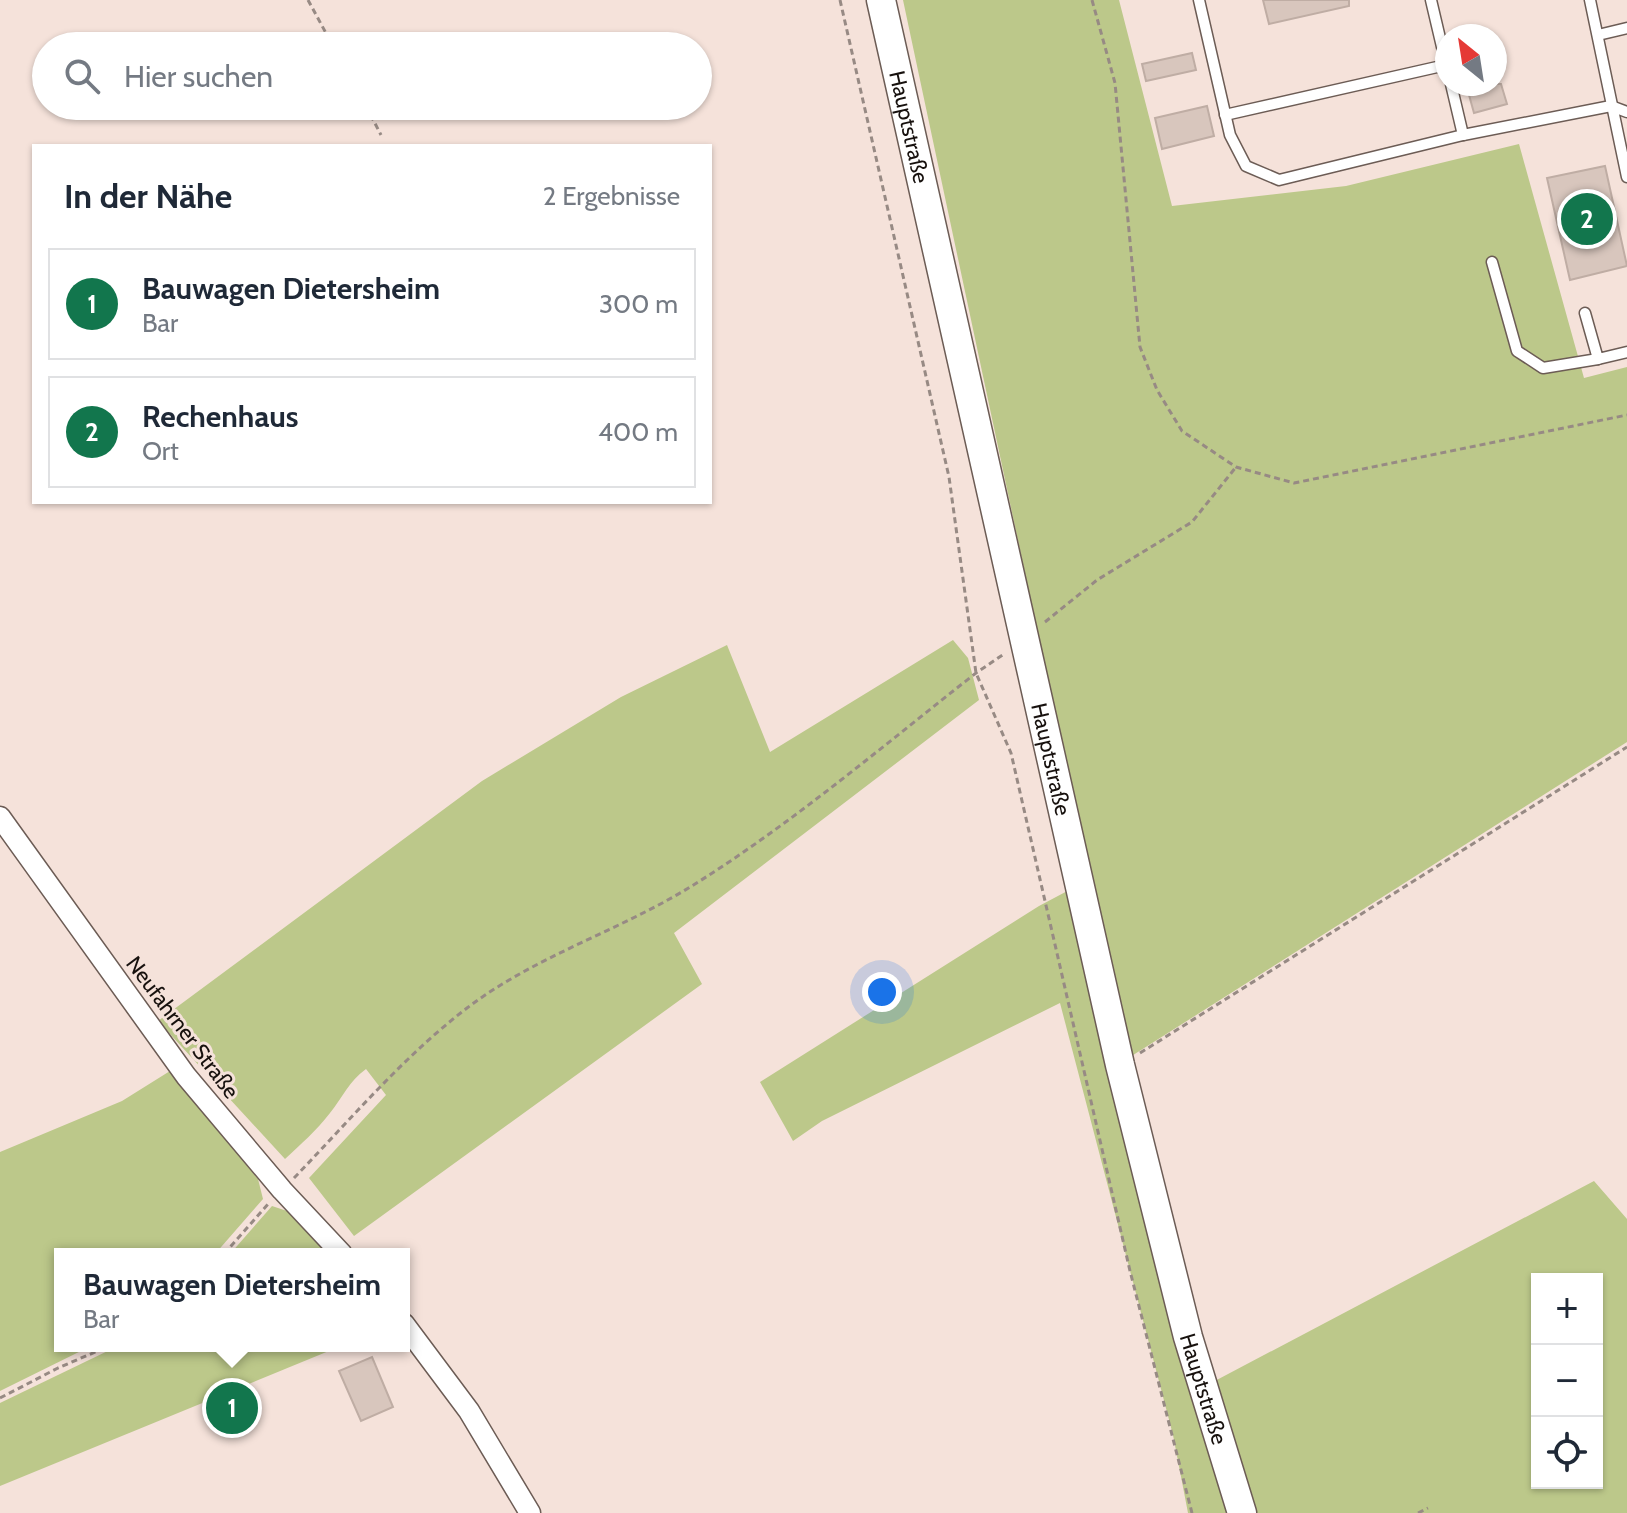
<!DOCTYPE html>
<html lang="de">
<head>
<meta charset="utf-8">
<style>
	body { margin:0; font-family:Cabin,sans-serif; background:#f2f2f3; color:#1f2937 }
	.controls { position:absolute; right:24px; bottom:24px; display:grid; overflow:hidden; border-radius:0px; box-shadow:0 2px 6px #0004 }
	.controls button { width:72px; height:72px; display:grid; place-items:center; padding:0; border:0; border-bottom:2px solid #e0e1e3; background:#fff; color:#1f2937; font:40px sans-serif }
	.compass { position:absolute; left:1435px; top:24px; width:72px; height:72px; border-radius:50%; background:#fff; box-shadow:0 2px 6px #0004; rotate:330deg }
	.you { position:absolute; left:882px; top:992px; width:28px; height:28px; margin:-20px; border:6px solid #fff; border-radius:50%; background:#1a73e8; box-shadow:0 0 0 12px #1a73e833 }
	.badge { display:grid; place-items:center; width:52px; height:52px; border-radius:50%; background:#12764d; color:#fff; font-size:26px; font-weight:700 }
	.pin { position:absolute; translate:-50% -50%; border:4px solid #fff; box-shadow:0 2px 8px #0006 }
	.popup { position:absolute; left:54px; top:1248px; width:356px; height:104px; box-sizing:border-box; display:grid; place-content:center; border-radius:0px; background:#fff; filter:drop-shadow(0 2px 6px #0005); font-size:26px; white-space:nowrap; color:#747a83 }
	.popup b { font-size:30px; color:#1f2937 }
	.popup::after { content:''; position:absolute; left:50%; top:100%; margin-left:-16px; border:16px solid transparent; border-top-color:#fff }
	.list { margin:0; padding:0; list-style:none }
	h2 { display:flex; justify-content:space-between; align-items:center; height:104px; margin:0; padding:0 32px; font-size:34px }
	h2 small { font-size:26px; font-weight:400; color:#747a83 }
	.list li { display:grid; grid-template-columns:52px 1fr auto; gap:24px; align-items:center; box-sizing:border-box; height:112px; margin:0 16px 16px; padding:0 16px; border:2px solid #e0e1e3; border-radius:0px }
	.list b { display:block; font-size:30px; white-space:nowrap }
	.list p { margin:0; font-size:26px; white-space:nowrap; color:#747a83 }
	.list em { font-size:26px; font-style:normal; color:#747a83 }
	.icon { flex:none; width:44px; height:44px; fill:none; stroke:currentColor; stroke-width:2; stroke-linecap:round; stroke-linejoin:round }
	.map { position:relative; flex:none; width:1627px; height:1513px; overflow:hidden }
	.search { position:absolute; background:#fff; box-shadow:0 2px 6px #0004; left:32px; top:32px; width:680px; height:88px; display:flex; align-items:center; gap:20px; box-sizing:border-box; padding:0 28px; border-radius:44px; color:#747a83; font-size:30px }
	.panel { position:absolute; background:#fff; box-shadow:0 2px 6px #0004; left:32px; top:144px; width:680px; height:360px; border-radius:0px }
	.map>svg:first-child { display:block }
	.green { fill:#bcc88a; fill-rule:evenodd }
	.building { fill:#d8c6bd; stroke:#bfada4; stroke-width:2 }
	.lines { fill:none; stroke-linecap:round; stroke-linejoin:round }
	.lane-casing { stroke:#6c5c55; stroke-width:13 }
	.street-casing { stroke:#6c5c55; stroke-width:23 }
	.secondary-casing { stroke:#6c5c55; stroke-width:31 }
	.path { stroke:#978a84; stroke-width:3; stroke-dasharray:6 4; stroke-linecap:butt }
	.lane { stroke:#fff; stroke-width:10 }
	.street { stroke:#fff; stroke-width:20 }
	.secondary { stroke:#fff; stroke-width:28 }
	.labels { text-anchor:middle; stroke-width:6; stroke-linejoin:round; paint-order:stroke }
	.street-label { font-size:22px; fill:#17110e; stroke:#f5e2da }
</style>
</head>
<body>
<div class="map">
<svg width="1627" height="1513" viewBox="0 0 1627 1513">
	<rect width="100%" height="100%" fill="#f5e2da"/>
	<g class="green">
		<path d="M903 0H1119L1172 206 1346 186 1519 144 1584 378 1627 367V742L1130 1057 1211 1383 1594 1181 1627 1219V1513H1188L1173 1435 1060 1003 822 1121 793 1141 760 1082 1039 906 1090 879ZM1537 1279H1597V1483H1537Z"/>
		<path d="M953 640 968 658 979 700 674 933 702 984 354 1236 309 1178 386 1095 366 1069C349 1081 343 1097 330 1113 316 1131 301 1144 285 1159L158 1021 482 781 621 697 727 645 770 752Z"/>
		<path d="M170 1071 258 1179 263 1199 215 1254H60V1346H91L0 1391V1152L122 1101Z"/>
		<path d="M272 1206 293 1213 332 1254H230Z"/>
		<path d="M118 1346H341L0 1486V1403Z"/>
	</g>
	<g class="building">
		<path d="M1263 0H1349V6L1269 24Z"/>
		<path d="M1192 53 1196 70 1146 81 1142 64Z"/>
		<path d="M1466 84H1501L1507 104 1474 113Z"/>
		<path d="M1207 106 1214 136 1162 149 1155 118Z"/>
		<path d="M1605 166 1627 266 1570 280 1547 178Z"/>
		<path d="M372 1357 393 1407 361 1421 339 1371Z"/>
	</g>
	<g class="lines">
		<defs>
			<g id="lane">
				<path d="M1199 0 1230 135 1246 166 1279 180 1463 135 1611 106 1627 112"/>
				<path d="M1431 0 1447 68"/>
				<path d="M1590 0 1627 177"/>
				<path d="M1598 35 1627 28"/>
				<path d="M1451 84 1463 135"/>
				<path d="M1225 115 1446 65"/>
				<path d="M1492 262 1517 351 1543 368 1598 359"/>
				<path d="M1585 313 1598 359 1627 352"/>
			</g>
			<g id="street">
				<path d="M0 817 186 1076 282 1190 342 1254"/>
				<path d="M404 1324 469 1411 530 1513"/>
			</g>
			<g id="secondary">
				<path id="s1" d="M881 0 1120 1065 1188 1337 1242 1513"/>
			</g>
		</defs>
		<use href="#lane" class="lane-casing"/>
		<use href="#street" class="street-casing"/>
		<use href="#secondary" class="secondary-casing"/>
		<g class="path">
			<path d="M308 0 333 46"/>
			<path d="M840 0 949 477 976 673 1011 753 1130 1271 1192 1513"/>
			<path d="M1092 0 1115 83 1140 347 1157 390 1182 431 1236 467 1294 483 1627 415"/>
			<path d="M366 106 381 135"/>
			<path d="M1045 622 1097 580 1192 522 1236 467"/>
			<path d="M1140 1053 1627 747"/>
			<path d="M294 1178C350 1120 403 1057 467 1008 535 956 622 930 695 884 794 822 884 745 976 673L1004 654"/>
			<path d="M224 1254 269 1203"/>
			<path d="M0 1398 58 1368 109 1346"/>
			<path d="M1418 1513 1428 1508"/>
		</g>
		<use href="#lane" class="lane"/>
		<use href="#street" class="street"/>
		<use href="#secondary" class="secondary"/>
	</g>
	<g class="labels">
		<g class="street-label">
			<text dy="8" stroke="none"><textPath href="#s1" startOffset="130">Hauptstraße</textPath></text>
			<text dy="8" stroke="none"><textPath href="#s1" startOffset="778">Hauptstraße</textPath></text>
			<text transform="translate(183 1027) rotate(53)" y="8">Neufahrner Straße</text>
			<text dy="8" stroke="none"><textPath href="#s1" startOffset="1426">Hauptstraße</textPath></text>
		</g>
	</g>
</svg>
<div class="controls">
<button>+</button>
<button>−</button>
<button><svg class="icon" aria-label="locate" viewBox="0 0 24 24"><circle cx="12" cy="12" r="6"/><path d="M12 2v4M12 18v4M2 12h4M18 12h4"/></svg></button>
</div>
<svg class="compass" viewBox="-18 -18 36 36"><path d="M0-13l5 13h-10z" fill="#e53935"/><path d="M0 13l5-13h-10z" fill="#747a83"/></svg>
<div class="you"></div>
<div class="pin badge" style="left:232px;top:1408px">1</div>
<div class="popup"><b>Bauwagen Dietersheim</b>Bar</div>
<div class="pin badge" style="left:1587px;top:219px">2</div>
<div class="search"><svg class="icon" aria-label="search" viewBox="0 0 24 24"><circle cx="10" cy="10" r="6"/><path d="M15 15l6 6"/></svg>Hier suchen</div>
<section class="panel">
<h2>In der Nähe<small>2 Ergebnisse</small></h2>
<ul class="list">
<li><span class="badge">1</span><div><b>Bauwagen Dietersheim</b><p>Bar</p></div><em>300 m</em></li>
<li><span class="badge">2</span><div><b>Rechenhaus</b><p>Ort</p></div><em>400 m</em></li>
</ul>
</section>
</div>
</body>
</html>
